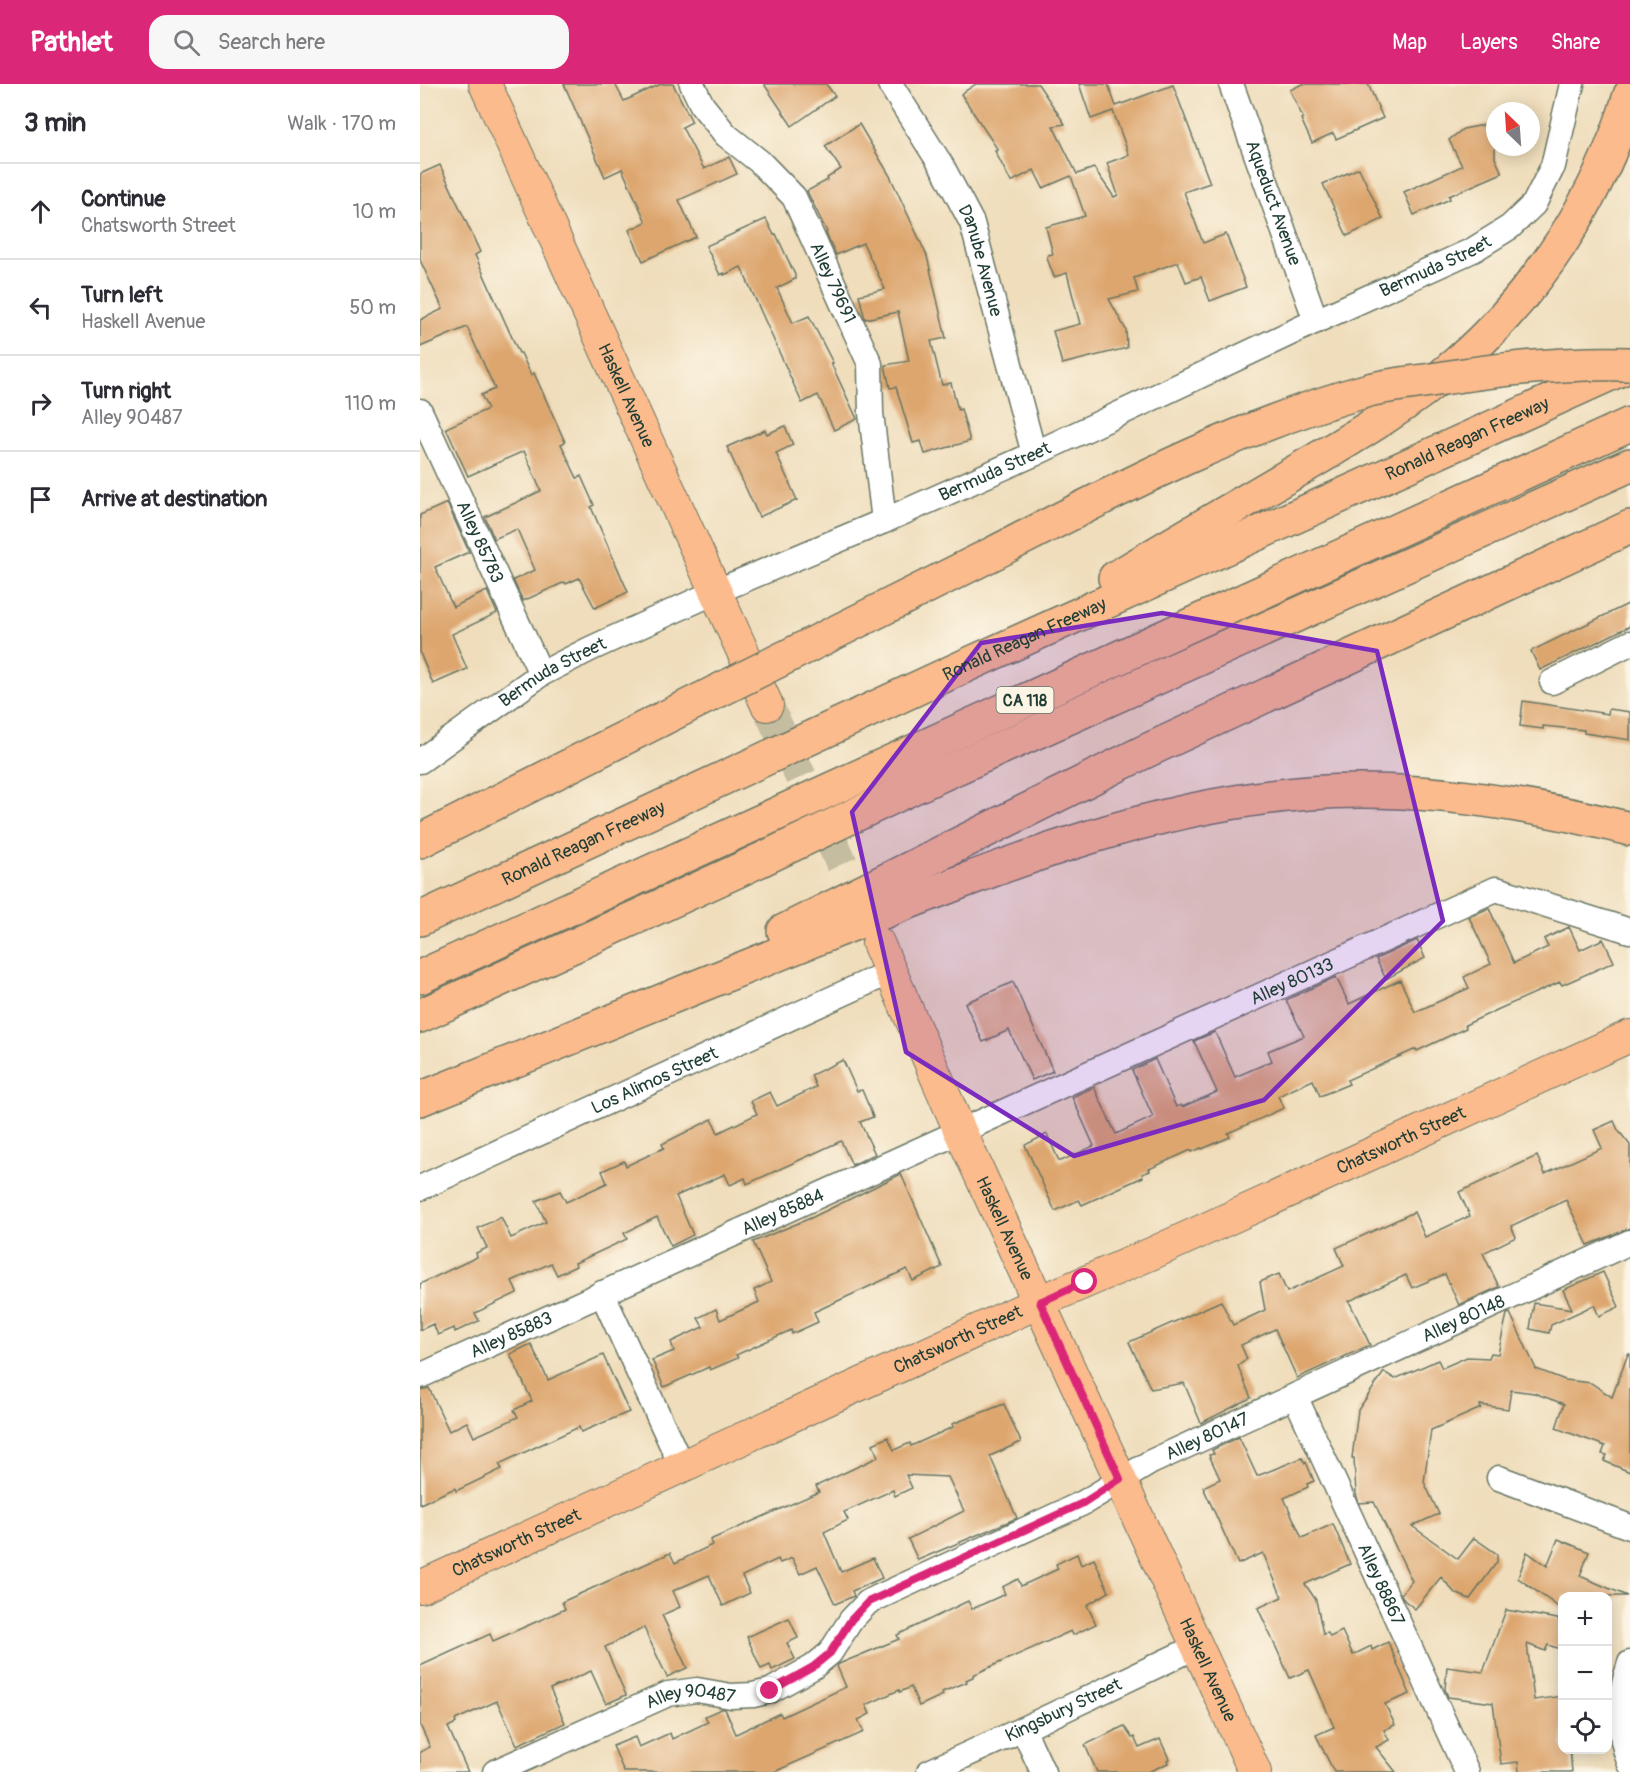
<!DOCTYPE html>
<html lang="en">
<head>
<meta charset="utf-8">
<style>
	body { margin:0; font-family:Pangolin,sans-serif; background:#f7f7f7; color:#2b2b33 }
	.controls { position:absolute; right:18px; bottom:18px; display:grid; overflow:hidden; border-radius:12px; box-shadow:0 3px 15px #0003 }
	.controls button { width:54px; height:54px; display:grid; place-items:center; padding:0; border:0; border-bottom:2px solid #e1e1e2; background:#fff; color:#2b2b33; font:30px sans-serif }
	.compass { position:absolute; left:1066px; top:18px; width:54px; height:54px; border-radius:50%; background:#fff; box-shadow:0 3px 15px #0003; rotate:335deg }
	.stop { position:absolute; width:18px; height:18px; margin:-14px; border:4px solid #db2777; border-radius:50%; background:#fff }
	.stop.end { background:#db2777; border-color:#fff; box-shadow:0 2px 6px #0008 }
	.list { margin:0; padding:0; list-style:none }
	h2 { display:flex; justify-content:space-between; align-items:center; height:78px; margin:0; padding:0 24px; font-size:26px }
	h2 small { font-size:20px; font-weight:400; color:#7c7c81 }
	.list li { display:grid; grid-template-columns:39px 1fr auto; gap:18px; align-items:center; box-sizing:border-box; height:96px; padding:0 24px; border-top:2px solid #e1e1e2 }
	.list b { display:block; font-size:22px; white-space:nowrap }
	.list p { margin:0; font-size:20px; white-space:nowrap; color:#7c7c81 }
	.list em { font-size:20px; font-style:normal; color:#7c7c81 }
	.icon { flex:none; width:33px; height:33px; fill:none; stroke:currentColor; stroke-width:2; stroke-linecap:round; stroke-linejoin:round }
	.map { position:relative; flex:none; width:1210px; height:1688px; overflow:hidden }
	header { display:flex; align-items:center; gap:36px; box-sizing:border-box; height:84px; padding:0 30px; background:#db2777; color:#fff }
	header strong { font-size:28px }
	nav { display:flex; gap:33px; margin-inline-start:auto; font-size:21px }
	.search { width:420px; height:54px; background:#f7f7f7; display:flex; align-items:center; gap:15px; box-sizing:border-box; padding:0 21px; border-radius:18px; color:#7c7c81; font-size:22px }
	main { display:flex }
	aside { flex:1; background:#fff }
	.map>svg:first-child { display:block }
	.building { fill:#dda66e }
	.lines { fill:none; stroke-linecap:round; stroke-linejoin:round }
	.major-tunnel { stroke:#c5bda0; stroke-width:32; stroke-dasharray:32 16; stroke-linecap:butt }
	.minor-casing { stroke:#687563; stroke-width:27 }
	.major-casing { stroke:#687563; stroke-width:34 }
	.highway-casing { stroke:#687563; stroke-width:36 }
	.minor { stroke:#fff; stroke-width:24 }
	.major { stroke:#fbbb8d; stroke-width:32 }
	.highway { stroke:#fbbb8d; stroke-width:33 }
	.highway-bridge-casing { stroke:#687563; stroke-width:36; stroke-linecap:butt }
	.highway-bridge { stroke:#fbbb8d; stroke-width:33 }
	.route { stroke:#db2777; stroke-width:8 }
	.marked { fill:#7b2cbf; fill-opacity:0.2; stroke:#7b2cbf; stroke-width:4.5; stroke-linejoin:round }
	.labels { text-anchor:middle; stroke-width:6; stroke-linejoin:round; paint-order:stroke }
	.shield { fill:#fcf5e5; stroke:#617469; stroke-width:1.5 }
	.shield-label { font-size:16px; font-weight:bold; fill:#1f3d34 }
	.street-label { font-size:18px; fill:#1f3d34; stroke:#fcf5e5 }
</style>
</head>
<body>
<header>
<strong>Pathlet</strong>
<div class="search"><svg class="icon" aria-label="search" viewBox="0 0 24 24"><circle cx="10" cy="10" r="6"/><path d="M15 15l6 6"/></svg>Search here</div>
<nav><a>Map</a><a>Layers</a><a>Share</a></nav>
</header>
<main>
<aside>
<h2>3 min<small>Walk · 170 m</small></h2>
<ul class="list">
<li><svg class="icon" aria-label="ahead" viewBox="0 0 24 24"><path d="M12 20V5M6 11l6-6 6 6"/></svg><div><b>Continue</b><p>Chatsworth Street</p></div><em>10 m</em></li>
<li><svg class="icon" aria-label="left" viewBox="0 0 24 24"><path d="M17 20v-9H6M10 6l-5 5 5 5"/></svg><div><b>Turn left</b><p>Haskell Avenue</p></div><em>50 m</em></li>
<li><svg class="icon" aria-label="right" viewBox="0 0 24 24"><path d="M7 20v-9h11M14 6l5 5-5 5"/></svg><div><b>Turn right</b><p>Alley 90487</p></div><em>110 m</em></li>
<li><svg class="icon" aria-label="arrive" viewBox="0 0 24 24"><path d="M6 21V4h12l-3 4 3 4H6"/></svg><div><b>Arrive at destination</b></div></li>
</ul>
</aside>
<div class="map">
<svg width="1210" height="1688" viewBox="0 0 1210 1688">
	<rect width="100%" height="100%" fill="#fcf5e5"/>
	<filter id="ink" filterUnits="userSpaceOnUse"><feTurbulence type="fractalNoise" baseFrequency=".0167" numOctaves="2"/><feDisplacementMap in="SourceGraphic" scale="12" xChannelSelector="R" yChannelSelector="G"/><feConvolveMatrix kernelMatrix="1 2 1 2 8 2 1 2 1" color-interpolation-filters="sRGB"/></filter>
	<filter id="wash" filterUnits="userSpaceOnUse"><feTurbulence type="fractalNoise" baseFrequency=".008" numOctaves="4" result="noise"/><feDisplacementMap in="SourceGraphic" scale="24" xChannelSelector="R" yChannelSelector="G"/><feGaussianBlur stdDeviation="1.35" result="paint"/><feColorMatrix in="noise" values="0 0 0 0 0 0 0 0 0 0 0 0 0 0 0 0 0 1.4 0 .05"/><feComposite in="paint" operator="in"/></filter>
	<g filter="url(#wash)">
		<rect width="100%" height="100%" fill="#efddbb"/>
		<g id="blocks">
			<g class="building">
				<path d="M144 0H195L204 17 241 0H253L272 38 262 43 284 85 309 73 317 90 259 116 276 153 223 177 209 146 226 138 202 85 185 93Z"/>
				<path d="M344 0H406L415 12 372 42Z"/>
				<path d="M556 0H618L645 40 633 42 657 90 674 84 694 113 698 111 687 79 709 71 693 27 671 35 659 0H688L696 22 753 1 790 99 764 108 783 159 806 150 826 203 790 217 781 193 766 198 758 178 714 194 718 208 689 215 706 246 707 264 642 280 633 247 660 240 647 189 634 193 627 174 628 171 633 170 626 143 665 132 651 92 623 104 614 86 591 98 575 67 578 66 541 10Z"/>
				<path d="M882 0H948L963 34 916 55 913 49 892 59 881 35 883 34 870 6Z"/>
				<path d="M1075 39V74L1082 89 1029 112 1030 115 994 131 984 108 1042 82 1029 56 1043 45Z"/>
				<path d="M439 40 470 92 507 172 526 254 511 257 522 301 531 299 538 326 541 325 550 357 505 370 501 357 493 359 476 303 470 304 465 281 489 277 478 228 445 235 439 211 465 205 443 159 416 171 406 149 407 148 387 107 408 96 407 94 421 85 405 62Z"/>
				<path d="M20 81 60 168 55 171 99 269H101L111 291 114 289 145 358 141 360 157 394 161 392 174 421 171 423 208 508 175 524 159 494 146 500 145 498 103 517 93 496 115 486 97 445 74 455 65 433 121 407 104 367 48 392 26 344 68 325 61 311 75 305 47 243 0 263V236L23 225 0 176V90Z"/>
				<path d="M939 84 963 135 927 152 903 100Z"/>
				<path d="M346 135 354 151 356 150 375 191V195L357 204 373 239 389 232 413 279H411L437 335 414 346 398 311 382 319 321 183 304 191V189L300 191 286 162Z"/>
				<path d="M365 342 373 361 356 369 377 416 339 433 307 363 345 346 347 350Z"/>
				<path d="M27 419 49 468 15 483 33 523 67 507 77 529 32 550 47 585 13 600 0 569V431Z"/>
				<path d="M1210 519V542L1120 586 1111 567Z"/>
				<path d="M1103 617 1188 630 1189 625 1210 628V656L1164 649V646L1123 642V645L1100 642Z"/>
				<path d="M1069 824 1094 879 1128 863 1124 855 1149 843 1160 866 1183 855 1194 878 1142 901 1140 898 1079 925 1045 941 1046 944 997 967 996 965 927 996 929 1000 900 1012 893 996 858 1012 864 1024 808 1049 810 1053 782 1065 781 1064 772 1068 771 1066 729 1085 730 1087 722 1090 723 1093 662 1121 659 1116 635 1127 605 1061 627 1050 639 1077H641L674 1062 652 1013 674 1003 696 1050 733 1033 712 986 735 975 756 1023 761 1021 762 1023 797 1008 774 957 795 948 815 993 852 977 848 967 884 952 866 916 916 893 929 920 980 896 995 928 1049 904 1044 893 1071 880 1049 833Z"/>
				<path d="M997 856 1005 874 966 895 956 875Z"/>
				<path d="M593 898 633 987 612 996 589 946 563 958 545 919Z"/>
				<path d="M423 976 437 1007 442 1006 450 1025 453 1033 440 1038 455 1070 432 1081 421 1057 327 1100 325 1094 310 1101 305 1090 256 1112 273 1151 251 1162 237 1133 204 1149 207 1155 155 1179 156 1182 137 1191 131 1179 92 1197 97 1209 55 1229 59 1237 35 1248 34 1244 18 1251 13 1240 0 1246V1200L57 1173 56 1169 67 1164 58 1144 81 1133 91 1154 126 1138 116 1117 140 1107 146 1118 187 1099 182 1087 204 1077 206 1082 244 1064 242 1060 292 1035 298 1049 337 1030 331 1017 350 1008 357 1022 396 1003 391 991Z"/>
				<path d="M1194 1037 1198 1046 1210 1061V1144L1168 1161 1146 1116 1091 1142 1096 1153 1063 1169 1079 1203 1039 1221 1025 1190 992 1204 986 1191 929 1217 950 1261 877 1294 855 1245 821 1261 827 1275 818 1282 831 1314 781 1339 764 1299 731 1305 709 1258 801 1217 813 1241 845 1226 840 1198 859 1190 867 1208 924 1182 916 1164 994 1128 1005 1153 1050 1132 1039 1108 1117 1072 1125 1090 1182 1064 1174 1046Z"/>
				<path d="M481 1090 522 1183 493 1197 487 1185 394 1228 398 1238 372 1250 371 1246 316 1271 318 1274 290 1286 289 1283 244 1303 232 1276 254 1267 251 1258 283 1243 278 1234 296 1225 300 1236 339 1218 334 1206 351 1198 333 1158 393 1133Z"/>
				<path d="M1183 1188 1199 1223 1179 1232 1174 1221 1131 1241 1129 1249 1110 1245 1114 1219 1152 1225 1143 1206Z"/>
				<path d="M1090 1229 1116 1285 1145 1296 1171 1299 1192 1313 1208 1270H1210V1388L1184 1377 1187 1371 1182 1370 1185 1362 1136 1344 1144 1320 1114 1309 1091 1306 1088 1325 1060 1321 1061 1324 1011 1346 1004 1398 1019 1430 992 1442 1038 1475 1054 1454 1077 1470V1478L1050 1515 1035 1509 1021 1493 995 1525 984 1516 981 1510 992 1497 954 1418 939 1419 936 1410 934 1374H932L938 1326 964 1288 975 1295 1018 1276 1022 1284 1047 1273 1069 1274 1071 1269 1078 1270 1087 1230Z"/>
				<path d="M111 1260 128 1296 183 1271 209 1328 161 1348 159 1343 79 1380 82 1385 36 1407 35 1404 0 1420V1306L9 1304 29 1347 47 1338 54 1353 98 1333 94 1326 112 1317 90 1270Z"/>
				<path d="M584 1320 601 1358 570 1372 597 1434 498 1476 488 1455 544 1427 528 1393 486 1391 492 1404 475 1412 473 1406 424 1428 428 1436 404 1448 421 1488 453 1474 462 1494 432 1507 434 1512 415 1520 397 1482 380 1490 372 1474 360 1479 358 1475 322 1492 330 1509 303 1522 289 1491 253 1507 260 1523 242 1531 267 1584 247 1593 224 1544 185 1563 206 1611 186 1620 171 1587 130 1605 145 1639 97 1661 77 1617 35 1636 36 1639 28 1643 48 1688H0V1668L10 1663 0 1641V1582L70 1550 73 1557 145 1525 142 1518 250 1469 255 1479 292 1461 290 1456 399 1408 396 1402 458 1373 453 1360 468 1353 474 1366 490 1359 491 1362 533 1343 532 1340Z"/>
				<path d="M819 1353 837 1392 882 1374 885 1379 886 1378 894 1397 887 1400 888 1403 864 1414 882 1454 913 1440 930 1480 885 1500 896 1516 903 1550 908 1549 910 1553 922 1547 933 1571 951 1562 952 1566 968 1558 990 1610 965 1620 975 1641 964 1646 969 1656 956 1663 976 1688H914L896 1651 914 1643 889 1586 870 1594 838 1524 862 1513 843 1469 818 1480 783 1403 800 1395 789 1371 794 1370 792 1366Z"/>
				<path d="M1138 1455 1169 1468 1160 1492 1207 1512H1143V1526L1098 1494 1107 1468 1127 1482Z"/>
				<path d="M657 1470 661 1481 674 1475 689 1508 667 1521 676 1540 653 1551 651 1547 581 1578 553 1591V1593L546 1596 547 1598 522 1608 523 1611 499 1622 491 1603 480 1608 479 1606 446 1621 450 1630 438 1636 444 1648 354 1688H204L193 1662 215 1653 219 1663 250 1649 252 1655 288 1638 285 1632 301 1625H305L316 1650 360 1629 362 1633 426 1603 417 1582 419 1580 479 1555 477 1551 548 1517 552 1525 585 1510 582 1503 598 1495 601 1502 638 1485 636 1480Z"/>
				<path d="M1086 1526 1143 1536V1566L1128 1561 1125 1567 1107 1560 1114 1616 1143 1612V1665H1150L1152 1688H1099L1098 1678 1081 1680 1073 1619 1028 1613 1025 1605 1027 1583 1063 1588Z"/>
				<path d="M369 1534 378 1554 367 1559 375 1575 352 1586 350 1581 341 1585 327 1553Z"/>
				<path d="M704 1642 712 1654 714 1653 719 1664 740 1655 749 1675 747 1676 748 1679 728 1688H677L665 1661Z"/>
			</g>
		</g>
	</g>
	<g filter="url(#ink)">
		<use href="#blocks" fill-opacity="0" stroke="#687563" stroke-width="1.5"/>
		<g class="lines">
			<path class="major-tunnel" d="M347 621 447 833"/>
			<defs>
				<g id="minor">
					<path id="s1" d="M272 0 282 21 306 51 340 78 374 113 450 280 451 329 464 437"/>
					<path id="s2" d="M470 0 523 84 552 139 614 370"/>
					<path id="s3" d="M811 0 896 237"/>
					<path id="s4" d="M0 327 121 590"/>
					<path d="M1132 598 1210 559"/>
					<path id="s5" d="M0 677 121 590 170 565 295 508 464 437 614 370 896 237 1053 166 1090 143 1114 120 1133 82 1152 0"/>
					<path id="s6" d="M0 1104 470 888"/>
					<path d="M182 1209 262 1383"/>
					<path id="s7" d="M0 1292 1076 805 1210 847"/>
					<path id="s8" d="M875 1312 1047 1688"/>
					<path d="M1079 1394 1210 1443"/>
					<path d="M1210 1579C1198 1612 1197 1648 1210 1680"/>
					<path d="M603 1645 623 1688"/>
					<path id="s9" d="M75 1688 248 1610 277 1606 311 1612 333 1611 350 1607 393 1583 410 1569 431 1536 448 1518 663 1419 731 1378 1210 1158"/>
					<path id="s10" d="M509 1688 603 1645 778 1562"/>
				</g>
				<g id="major">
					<path id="s11" d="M65 0 347 621"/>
					<path id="s12" d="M458 859 540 1047 835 1688"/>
					<path id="s13" d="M0 1503 619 1218 733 1169 1210 952"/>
				</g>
				<g id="highway">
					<path d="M695 494C755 458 815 423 875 388 931 355 988 322 1037 279 1117 209 1180 113 1210 11"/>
					<path d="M0 757 240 636"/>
					<path id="s14" d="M0 835 547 581 1210 281"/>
					<path d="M364 847 724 668 1210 443"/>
					<path d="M0 893 1210 340"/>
					<path d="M0 932 315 788 496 702 1210 381"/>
					<path d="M0 1015C148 955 295 895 443 836 589 779 731 721 889 709 995 701 1107 719 1210 745"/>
				</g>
			</defs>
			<use href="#minor" class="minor-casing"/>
			<use href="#major" class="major-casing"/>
			<use href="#highway" class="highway-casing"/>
			<use href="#minor" class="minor"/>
			<use href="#major" class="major"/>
			<use href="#highway" class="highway"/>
			<defs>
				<path id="highway-bridge" d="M240 636C351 580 462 524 574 469 695 407 817 342 949 306 969 301 991 299 1011 296 1077 285 1143 278 1210 280"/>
			</defs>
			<use href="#highway-bridge" class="highway-bridge-casing"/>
			<use href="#highway-bridge" class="highway-bridge"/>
		</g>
	</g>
	<g class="lines" filter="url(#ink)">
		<path class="route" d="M350 1607 393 1583 410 1569 431 1536 448 1518 663 1419 700 1395 620 1218 665 1198"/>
	</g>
	<path class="marked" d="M742 529 957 567 1023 837 844 1016 654 1072 486 968 432 728 561 559Z"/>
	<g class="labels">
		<rect class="shield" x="576.5" y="603" width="57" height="26" rx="4.5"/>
		<g class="shield-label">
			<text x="605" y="622">CA 118</text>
		</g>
		<g class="street-label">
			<text dy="6" stroke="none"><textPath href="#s3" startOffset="126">Aqueduct Avenue</textPath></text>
			<text dy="6" stroke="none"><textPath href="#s2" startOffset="200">Danube Avenue</textPath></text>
			<text dy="6" stroke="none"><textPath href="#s5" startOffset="1132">Bermuda Street</textPath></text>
			<text dy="6" stroke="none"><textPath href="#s1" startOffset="248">Alley 79691</textPath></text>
			<text dy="6" stroke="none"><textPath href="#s11" startOffset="342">Haskell Avenue</textPath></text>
			<text dy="6" stroke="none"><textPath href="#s14" startOffset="1152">Ronald Reagan Freeway</textPath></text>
			<text dy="6" stroke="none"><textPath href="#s5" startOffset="646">Bermuda Street</textPath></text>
			<text dy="6" stroke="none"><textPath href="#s4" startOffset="144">Alley 85783</textPath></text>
			<text dy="6" stroke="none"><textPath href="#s14" startOffset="666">Ronald Reagan Freeway</textPath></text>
			<text dy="6" stroke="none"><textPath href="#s5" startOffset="160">Bermuda Street</textPath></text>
			<text dy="6" stroke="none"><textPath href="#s14" startOffset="180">Ronald Reagan Freeway</textPath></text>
			<text dy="6" stroke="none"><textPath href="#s7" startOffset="957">Alley 80133</textPath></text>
			<text dy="6" stroke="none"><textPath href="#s6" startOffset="258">Los Alimos Street</textPath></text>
			<text dy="6" stroke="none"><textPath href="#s13" startOffset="1078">Chatsworth Street</textPath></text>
			<text dy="6" stroke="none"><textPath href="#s7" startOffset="398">Alley 85884</textPath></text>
			<text dy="6" stroke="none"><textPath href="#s12" startOffset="312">Haskell Avenue</textPath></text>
			<text dy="6" stroke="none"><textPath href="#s9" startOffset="1088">Alley 80148</textPath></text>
			<text dy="6" stroke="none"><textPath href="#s7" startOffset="100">Alley 85883</textPath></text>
			<text dy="6" stroke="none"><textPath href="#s13" startOffset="592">Chatsworth Street</textPath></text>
			<text dy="6" stroke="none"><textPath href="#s9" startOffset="806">Alley 80147</textPath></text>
			<text dy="6" stroke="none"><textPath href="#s13" startOffset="106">Chatsworth Street</textPath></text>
			<text dy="6" stroke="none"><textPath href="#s8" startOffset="207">Alley 88867</textPath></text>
			<text dy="6" stroke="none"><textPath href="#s12" startOffset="798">Haskell Avenue</textPath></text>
			<text dy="6" stroke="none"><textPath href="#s9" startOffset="212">Alley 90487</textPath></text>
			<text dy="6" stroke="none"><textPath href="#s10" startOffset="148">Kingsbury Street</textPath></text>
		</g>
	</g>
</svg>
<div class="controls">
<button>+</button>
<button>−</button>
<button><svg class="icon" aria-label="locate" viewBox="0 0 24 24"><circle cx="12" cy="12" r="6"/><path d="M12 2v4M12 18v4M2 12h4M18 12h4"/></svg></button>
</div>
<svg class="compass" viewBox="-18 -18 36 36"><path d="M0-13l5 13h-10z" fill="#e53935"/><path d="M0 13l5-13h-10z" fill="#7c7c81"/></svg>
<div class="stop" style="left:665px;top:1198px"></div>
<div class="stop end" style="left:350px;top:1607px"></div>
</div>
</main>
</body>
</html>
